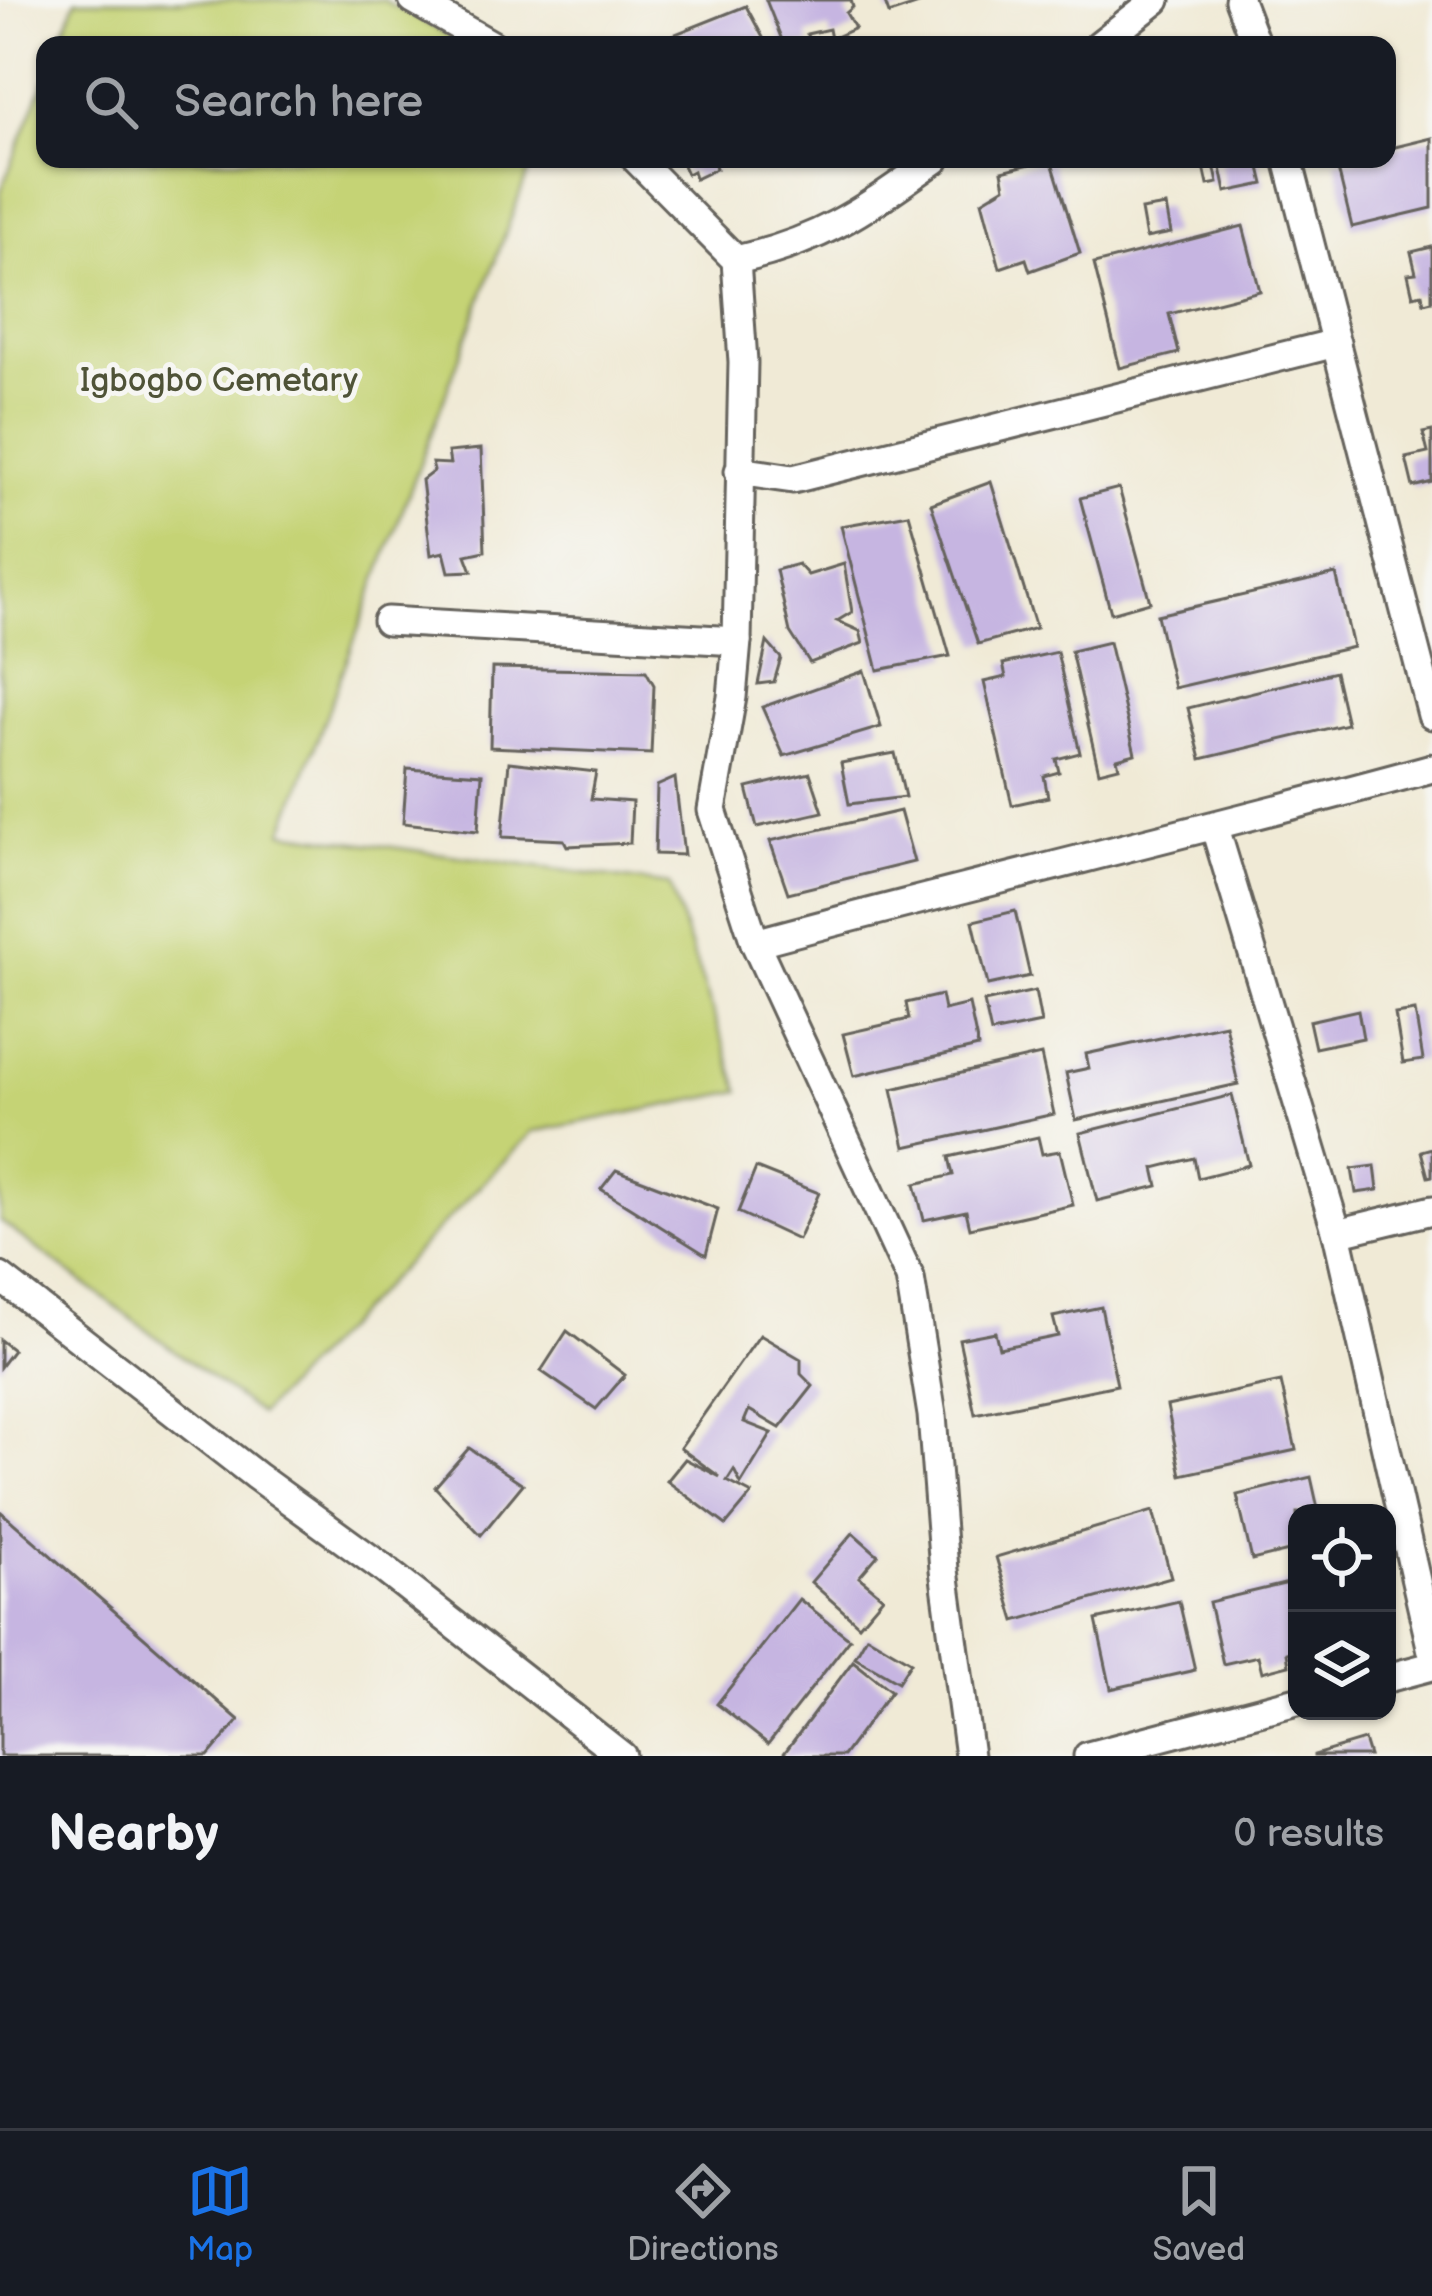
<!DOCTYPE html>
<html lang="en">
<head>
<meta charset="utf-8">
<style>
	body { margin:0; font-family:"Balsamiq Sans",sans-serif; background:#20242c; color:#f1f3f6 }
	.controls { position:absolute; right:36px; bottom:36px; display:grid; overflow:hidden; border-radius:24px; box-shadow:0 3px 9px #0004 }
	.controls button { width:108px; height:108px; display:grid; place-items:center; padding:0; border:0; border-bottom:3px solid #363941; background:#171b24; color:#f1f3f6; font:60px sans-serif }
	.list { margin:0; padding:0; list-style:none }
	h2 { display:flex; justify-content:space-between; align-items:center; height:156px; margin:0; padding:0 48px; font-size:51px }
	h2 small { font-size:39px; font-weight:400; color:#9ea1a6 }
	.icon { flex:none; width:66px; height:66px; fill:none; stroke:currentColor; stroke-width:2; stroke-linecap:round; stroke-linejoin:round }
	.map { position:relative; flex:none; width:1432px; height:1756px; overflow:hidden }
	.search { position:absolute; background:#171b24; box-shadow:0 3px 9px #0004; left:36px; right:36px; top:36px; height:132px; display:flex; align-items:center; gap:30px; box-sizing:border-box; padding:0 42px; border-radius:24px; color:#9ea1a6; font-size:45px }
	.sheet { height:372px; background:#171b24 }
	nav { display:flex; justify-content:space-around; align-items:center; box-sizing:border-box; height:168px; border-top:3px solid #363941; background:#171b24; font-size:33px; color:#9ea1a6 }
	nav a { display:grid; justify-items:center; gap:6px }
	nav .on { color:#1a73e8 }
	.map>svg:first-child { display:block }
	.green { fill:#c5d375; stroke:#707848; stroke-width:3 }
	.building { fill:#c6b5e1 }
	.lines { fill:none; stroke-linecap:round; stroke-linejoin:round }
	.minor-casing { stroke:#66645d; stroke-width:33 }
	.minor { stroke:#fff; stroke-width:27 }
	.labels { text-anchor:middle; stroke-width:10; stroke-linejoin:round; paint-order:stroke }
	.park-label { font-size:33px; fill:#4f5337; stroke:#f6f6f2 }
</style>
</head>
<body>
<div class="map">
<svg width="1432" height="1756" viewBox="0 0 1432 1756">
	<rect width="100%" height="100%" fill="#f6f6f2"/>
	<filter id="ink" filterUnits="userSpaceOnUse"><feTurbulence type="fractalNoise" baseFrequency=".00833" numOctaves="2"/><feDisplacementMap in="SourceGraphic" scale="24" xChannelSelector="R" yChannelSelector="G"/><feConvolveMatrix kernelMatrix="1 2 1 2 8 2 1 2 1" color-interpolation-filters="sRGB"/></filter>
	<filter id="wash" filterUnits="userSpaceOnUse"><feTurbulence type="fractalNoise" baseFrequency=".004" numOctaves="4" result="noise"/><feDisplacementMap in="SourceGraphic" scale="48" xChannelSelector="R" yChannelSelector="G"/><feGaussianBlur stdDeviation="2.7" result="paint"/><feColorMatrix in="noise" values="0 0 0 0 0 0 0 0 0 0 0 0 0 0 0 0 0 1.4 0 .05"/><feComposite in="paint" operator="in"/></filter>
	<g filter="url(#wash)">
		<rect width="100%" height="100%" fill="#f0ead6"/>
		<g class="green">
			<path d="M76 0H383L466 45H58Z"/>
			<path d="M45 79V159H533L283 832 669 885 740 1091 532 1132 260 1414 0 1221V193Z"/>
		</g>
		<g id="blocks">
			<g class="building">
				<path d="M766 0H851L853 7 846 13 855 28 831 39 829 29 807 34 809 45H784Z"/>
				<path d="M884 0H928V1L889 14Z"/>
				<path d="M746 6 767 45H678L673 35Z"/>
				<path d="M1432 138V208L1352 227 1336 161 1387 159V149Z"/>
				<path d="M680 159H714L716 169 695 179 693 171 687 174Z"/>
				<path d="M1051 159 1080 253 1030 271 1026 259 1000 268 982 201 1005 187 1002 171Z"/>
				<path d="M1237 159H1258L1264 184 1226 192 1220 163Z"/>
				<path d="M1214 165 1218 183 1208 185 1204 167Z"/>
				<path d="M1166 206 1171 233 1146 238 1141 210Z"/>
				<path d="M1243 226 1260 291 1169 314 1179 353 1120 368 1094 264Z"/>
				<path d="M1432 247V301L1424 303 1422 294 1413 296 1408 274 1416 273 1411 252Z"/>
				<path d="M1432 431V482L1413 487 1406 458 1428 453 1423 433Z"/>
				<path d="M481 449 485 551 466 555 472 571 449 572 444 552 431 555 422 480 434 471 432 463 450 464 448 452Z"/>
				<path d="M991 482 1036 628 978 644 931 504Z"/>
				<path d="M1119 488 1150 602 1111 613 1080 498Z"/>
				<path d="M909 514 950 656 878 670 841 526Z"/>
				<path d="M798 564 808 575 844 564 852 612 837 621 860 631 863 643 810 663 790 632 776 570Z"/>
				<path d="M1336 574 1353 647 1174 688 1157 615Z"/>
				<path d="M767 642 781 658 774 682 758 684Z"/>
				<path d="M1109 642 1135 754 1117 759 1119 767 1099 772 1071 651Z"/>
				<path d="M1057 652 1080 753 1056 759 1059 772 1044 776 1048 797 1012 805 984 682 1006 677 1003 664Z"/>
				<path d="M492 668 646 671 654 685 651 754 490 747Z"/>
				<path d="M864 671 881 727 784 756 762 707Z"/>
				<path d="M1335 672 1347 724 1201 759 1188 708Z"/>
				<path d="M895 753 905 797 849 804 841 763Z"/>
				<path d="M509 762 596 772 591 799 632 802 630 843 567 846 564 840 502 837Z"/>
				<path d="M407 769 482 774 478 831 403 823Z"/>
				<path d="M810 773 823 812 757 827 747 788Z"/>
				<path d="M675 778 684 855 655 854 657 786Z"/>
				<path d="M900 811 914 862 788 893 770 841Z"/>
				<path d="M1015 911 1030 976 988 985 973 921Z"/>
				<path d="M1035 991 1041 1023 991 1033 984 1002Z"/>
				<path d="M941 995 944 1010 969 1004 978 1047 854 1076 843 1034 909 1019 906 1003Z"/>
				<path d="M1358 1010 1363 1038 1315 1048 1309 1021Z"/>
				<path d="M1415 1011 1423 1060 1403 1063 1395 1014Z"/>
				<path d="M1225 1024 1238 1084 1076 1120 1066 1073 1089 1068 1086 1054Z"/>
				<path d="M1041 1055 1054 1114 905 1147 892 1089Z"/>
				<path d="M1232 1095 1249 1165 1198 1178 1194 1158 1154 1168 1158 1186 1097 1201 1080 1133Z"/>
				<path d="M1038 1137 1042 1154 1060 1151 1073 1205 970 1228 966 1211 924 1220 915 1184 953 1175 949 1157Z"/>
				<path d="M1432 1148V1176L1428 1177 1421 1151Z"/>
				<path d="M1375 1166 1378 1190 1356 1193 1352 1169Z"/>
				<path d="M756 1168 819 1193 798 1240 738 1212Z"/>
				<path d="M616 1170 718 1209 706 1255 601 1189Z"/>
				<path d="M1101 1307 1117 1385 975 1414 959 1339 995 1332 999 1348 1058 1336 1053 1317Z"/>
				<path d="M567 1331 625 1375 596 1409 541 1371Z"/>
				<path d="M760 1335 801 1359V1374L813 1386 780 1428 749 1410 744 1422 772 1433 741 1484 734 1470 727 1481 752 1494 726 1525 667 1481 685 1459 720 1477 680 1448Z"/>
				<path d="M0 1340 13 1350 0 1367Z"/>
				<path d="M1281 1382 1296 1450 1181 1475 1167 1406Z"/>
				<path d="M469 1448 523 1484 481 1535 435 1487Z"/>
				<path d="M1311 1477 1319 1513H1297V1549L1252 1560 1237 1495Z"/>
				<path d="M0 1511 239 1720 208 1756H0Z"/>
				<path d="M1153 1511 1171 1577 1015 1621 996 1557Z"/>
				<path d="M853 1533 878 1555 859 1577 883 1597 859 1625 811 1582Z"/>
				<path d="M1297 1581V1650L1287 1653 1289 1665 1262 1672 1258 1656 1223 1664 1209 1602Z"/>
				<path d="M799 1599 850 1639 768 1744 717 1704Z"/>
				<path d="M1179 1601 1195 1670 1111 1689 1096 1620Z"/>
				<path d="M867 1636 911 1662 898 1682 855 1657Z"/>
				<path d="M853 1661 891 1691 843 1756H782Z"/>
				<path d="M1364 1740 1369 1756H1314V1755Z"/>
			</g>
		</g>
	</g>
	<g filter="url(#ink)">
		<use href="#blocks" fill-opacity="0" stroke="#66645d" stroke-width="3"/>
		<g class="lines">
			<defs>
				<g id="minor">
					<path d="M413 0 492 45"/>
					<path d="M1239 0 1256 45"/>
					<path d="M1099 45 1156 0"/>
					<path d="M636 159 736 260 743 362 737 641 732 697 712 810 755 943 910 1278 932 1415 944 1570 969 1756"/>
					<path d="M1288 159 1432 715"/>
					<path d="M736 260C823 241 865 209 936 159"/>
					<path d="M739 471 793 479 1336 343"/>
					<path d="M387 621 737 641"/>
					<path d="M1215 828 1337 1233 1432 1651"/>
					<path d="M755 943C980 882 1207 830 1432 768"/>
					<path d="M1337 1233 1432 1210"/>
					<path d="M0 1277 256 1476 380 1566 622 1756"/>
					<path d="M1387 1678 1432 1666"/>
					<path d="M1088 1756 1297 1701"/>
				</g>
			</defs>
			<use href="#minor" class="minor-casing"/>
			<use href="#minor" class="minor"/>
		</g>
	</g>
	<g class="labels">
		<g class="park-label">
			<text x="219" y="391">Igbogbo Cemetary</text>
		</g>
	</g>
</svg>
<div class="controls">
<button><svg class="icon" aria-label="locate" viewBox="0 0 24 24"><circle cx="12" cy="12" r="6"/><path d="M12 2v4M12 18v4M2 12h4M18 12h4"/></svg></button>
<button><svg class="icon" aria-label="layers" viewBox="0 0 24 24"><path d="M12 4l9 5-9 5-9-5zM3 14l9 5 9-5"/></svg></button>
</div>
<div class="search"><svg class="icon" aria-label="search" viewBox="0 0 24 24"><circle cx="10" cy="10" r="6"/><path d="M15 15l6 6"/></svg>Search here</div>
</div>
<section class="sheet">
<h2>Nearby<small>0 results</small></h2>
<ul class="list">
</ul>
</section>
<nav>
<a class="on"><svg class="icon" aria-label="map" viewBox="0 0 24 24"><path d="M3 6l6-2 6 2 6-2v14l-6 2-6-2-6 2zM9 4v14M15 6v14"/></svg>Map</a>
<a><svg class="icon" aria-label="directions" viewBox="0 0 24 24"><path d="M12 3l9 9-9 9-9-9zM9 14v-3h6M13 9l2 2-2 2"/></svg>Directions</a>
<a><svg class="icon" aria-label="saved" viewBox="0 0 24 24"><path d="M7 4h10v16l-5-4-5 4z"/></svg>Saved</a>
</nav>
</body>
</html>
